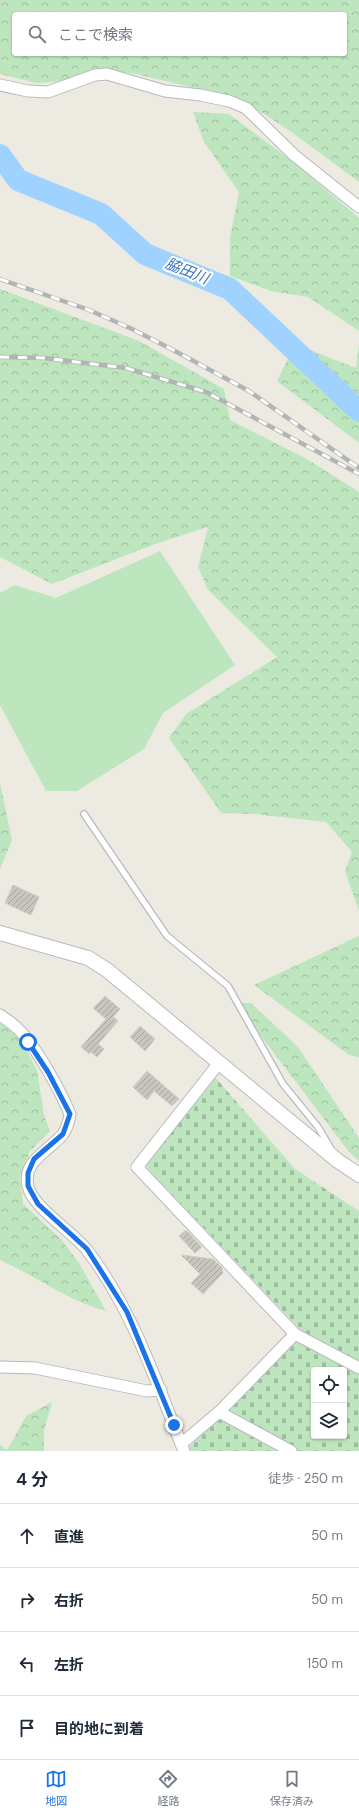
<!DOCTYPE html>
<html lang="ja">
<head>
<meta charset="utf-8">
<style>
	body { margin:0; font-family:"DM Sans","Noto Sans JP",sans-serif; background:#f2f2f3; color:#1f2937 }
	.controls { position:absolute; right:12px; bottom:12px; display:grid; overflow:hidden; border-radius:4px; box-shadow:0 1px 3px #0004 }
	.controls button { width:36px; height:36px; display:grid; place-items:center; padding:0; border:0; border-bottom:1px solid #e0e1e3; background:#fff; color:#1f2937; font:20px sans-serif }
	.stop { position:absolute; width:12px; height:12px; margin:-9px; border:3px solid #1a73e8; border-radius:50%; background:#fff }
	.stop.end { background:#1a73e8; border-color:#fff; box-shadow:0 1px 4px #0008 }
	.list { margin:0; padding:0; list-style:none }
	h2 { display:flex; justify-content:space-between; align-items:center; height:52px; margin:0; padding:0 16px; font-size:17px }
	h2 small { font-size:13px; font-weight:400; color:#747a83 }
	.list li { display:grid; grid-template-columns:26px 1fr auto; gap:12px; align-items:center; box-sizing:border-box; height:64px; padding:0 16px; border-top:1px solid #e0e1e3 }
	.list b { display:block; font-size:15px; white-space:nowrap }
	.list em { font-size:13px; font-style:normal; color:#747a83 }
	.icon { flex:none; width:22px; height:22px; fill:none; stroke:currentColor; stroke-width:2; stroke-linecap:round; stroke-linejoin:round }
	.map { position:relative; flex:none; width:359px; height:1451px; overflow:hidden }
	.search { position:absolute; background:#fff; box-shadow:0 1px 3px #0004; left:12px; right:12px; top:12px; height:44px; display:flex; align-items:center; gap:10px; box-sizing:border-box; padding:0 14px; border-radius:4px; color:#747a83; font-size:15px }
	.sheet { height:308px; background:#fff }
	nav { display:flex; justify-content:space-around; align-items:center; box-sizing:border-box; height:56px; border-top:1px solid #e0e1e3; background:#fff; font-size:11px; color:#747a83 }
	nav a { display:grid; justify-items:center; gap:2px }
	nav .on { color:#1a73e8 }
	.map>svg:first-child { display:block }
	.green { fill:#bde6be }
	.forest { fill:url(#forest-crowns); fill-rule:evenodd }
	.cemetery { fill:url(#cemetery-stones); fill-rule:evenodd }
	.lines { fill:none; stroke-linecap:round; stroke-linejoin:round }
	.river { stroke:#a0d2ff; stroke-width:22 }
	.building { fill:url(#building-hatch); stroke:#d2cdc0 }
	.service-casing { stroke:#b7b9bf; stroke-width:8 }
	.minor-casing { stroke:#b7b9bf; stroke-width:13 }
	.tertiary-casing { stroke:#b7b9bf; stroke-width:16 }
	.service { stroke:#fff; stroke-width:5.5 }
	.minor { stroke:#fff; stroke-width:11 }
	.tertiary { stroke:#fff; stroke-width:14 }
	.rail-casing { stroke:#b3b4b4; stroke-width:4.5 }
	.rail { stroke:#fff; stroke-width:3; stroke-dasharray:9; stroke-linecap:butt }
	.route { stroke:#1a73e8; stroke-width:5 }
	.labels { text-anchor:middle; stroke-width:4; stroke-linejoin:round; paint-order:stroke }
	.water-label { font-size:15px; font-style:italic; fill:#3d77bd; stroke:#fff }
</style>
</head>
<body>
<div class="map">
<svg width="359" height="1451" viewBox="0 0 359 1451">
	<defs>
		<pattern id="forest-crowns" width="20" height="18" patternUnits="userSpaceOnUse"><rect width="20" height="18" fill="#bde6be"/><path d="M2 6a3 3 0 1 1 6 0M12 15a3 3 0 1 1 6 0" fill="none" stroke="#9dbe9e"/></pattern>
		<pattern id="cemetery-stones" width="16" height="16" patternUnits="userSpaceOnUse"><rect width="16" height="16" fill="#bde6be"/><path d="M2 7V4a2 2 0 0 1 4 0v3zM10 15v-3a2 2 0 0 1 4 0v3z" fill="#9dbe9e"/></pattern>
		<pattern id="building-hatch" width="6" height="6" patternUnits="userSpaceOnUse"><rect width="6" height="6" fill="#c8c6bf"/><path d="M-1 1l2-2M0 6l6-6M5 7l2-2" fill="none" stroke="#a5a49f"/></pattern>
	</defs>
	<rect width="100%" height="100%" fill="#edebe1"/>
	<path class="green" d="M160 551 235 665 163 713 144 749 77 791H46L0 705V593L15 585 56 598Z"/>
	<g class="forest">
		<path d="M0 0H359V182L290 131 241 99 132 73 92 72 66 81 36 83 0 74ZM14 14H345V54H14Z"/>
		<path d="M193 112 229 114 296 164 359 218V331L308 297 271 291 230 276V238L239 192 204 142Z"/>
		<path d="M0 289 139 341 224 389 230 420 307 459 359 492V911L345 871 352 852 326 822 254 814 221 813 169 738 186 714 277 657 208 590 198 567 208 527 158 543 52 584 0 557Z"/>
		<path d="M359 343V443L277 381 295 344 356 368Z"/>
		<path d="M0 783 12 840 0 869Z"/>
		<path d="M359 936V1057L349 1055 254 985Z"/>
		<path d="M236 1003H251L298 1047 359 1138V1161L349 1152Z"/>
		<path d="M0 1023 18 1035 37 1070 44 1115 50 1131 30 1151 20 1177 23 1204 61 1239 79 1263 106 1311C68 1301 36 1276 0 1260Z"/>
		<path d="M52 1402 44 1431V1451H0V1445L7 1450 26 1416Z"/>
	</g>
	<path class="cemetery" d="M214 1076 295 1169 359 1211V1451H191L189 1447 304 1333 150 1171 145 1163 169 1135ZM314 1370H344V1436H314Z"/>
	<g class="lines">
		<path class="river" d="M0 155 18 180 101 214 145 254 230 289 359 411"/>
	</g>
	<g class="building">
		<path d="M13 885 39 897 31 915 5 903Z"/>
		<path d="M105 996 120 1009 113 1017 118 1021 98 1044 104 1049 97 1057 91 1052 89 1054 81 1047 106 1019 93 1008Z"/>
		<path d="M140 1026 155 1039 145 1051 130 1037Z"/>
		<path d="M147 1071 179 1099 172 1106 154 1091 147 1100 133 1087Z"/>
		<path d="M186 1230 202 1247 195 1253 179 1236Z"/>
		<path d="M181 1255 213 1259 222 1268 223 1273 203 1294 191 1283 200 1274Z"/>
	</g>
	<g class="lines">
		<defs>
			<path id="service" d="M84 814 167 936 228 986 283 1084 318 1127 331 1149"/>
			<g id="minor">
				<path d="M0 85 28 91 48 92 95 75 107 74 165 91 200 95 229 101 246 108 294 155 359 207"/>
				<path d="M0 1015C6 1019 12 1023 17 1028 35 1044 61 1092 70 1114 69 1121 67 1128 63 1134 50 1150 22 1161 28 1186 32 1207 73 1232 87 1250 133 1310 156 1382 184 1451"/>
				<path d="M219 1063 137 1167 295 1334 359 1368"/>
				<path d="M0 1367 35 1368 147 1391 161 1390"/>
				<path d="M219 1412 291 1451"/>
				<path d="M181 1444 219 1412 295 1334"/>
			</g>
			<path id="tertiary" d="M0 933 88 958 107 970 338 1161 359 1175"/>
		</defs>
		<use href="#service" class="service-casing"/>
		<use href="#minor" class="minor-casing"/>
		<use href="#tertiary" class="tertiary-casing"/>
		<use href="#service" class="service"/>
		<use href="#minor" class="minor"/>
		<use href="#tertiary" class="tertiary"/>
		<defs>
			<g id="rail">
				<path d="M0 279 89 310 132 329 175 351 249 391 359 468"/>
				<path d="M0 357 44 358 126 368 206 392 359 474"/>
			</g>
		</defs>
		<use href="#rail" class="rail-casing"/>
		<use href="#rail" class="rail"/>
	</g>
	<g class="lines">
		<path class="route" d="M28 1042 48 1072 70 1114 63 1134 34 1159 28 1173V1186L38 1204 87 1249 127 1312 174 1425"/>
	</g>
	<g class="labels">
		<g class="water-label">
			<text transform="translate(187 271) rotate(22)" y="5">脇田川</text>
		</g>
	</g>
</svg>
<div class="controls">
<button><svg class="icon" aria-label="locate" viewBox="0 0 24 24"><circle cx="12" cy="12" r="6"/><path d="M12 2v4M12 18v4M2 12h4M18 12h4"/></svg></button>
<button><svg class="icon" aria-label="layers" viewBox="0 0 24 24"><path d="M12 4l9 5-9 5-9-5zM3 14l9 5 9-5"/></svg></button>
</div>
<div class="stop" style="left:28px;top:1042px"></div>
<div class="stop end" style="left:174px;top:1425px"></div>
<div class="search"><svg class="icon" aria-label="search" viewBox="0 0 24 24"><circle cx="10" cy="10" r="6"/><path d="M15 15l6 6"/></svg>ここで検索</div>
</div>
<section class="sheet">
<h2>4 分<small>徒歩 · 250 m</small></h2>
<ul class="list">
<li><svg class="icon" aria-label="ahead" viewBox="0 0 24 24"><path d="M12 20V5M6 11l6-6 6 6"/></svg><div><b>直進</b></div><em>50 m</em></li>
<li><svg class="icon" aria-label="right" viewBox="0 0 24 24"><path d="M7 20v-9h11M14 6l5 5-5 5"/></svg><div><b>右折</b></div><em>50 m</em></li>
<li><svg class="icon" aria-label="left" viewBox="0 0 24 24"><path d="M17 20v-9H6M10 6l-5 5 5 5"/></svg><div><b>左折</b></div><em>150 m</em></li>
<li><svg class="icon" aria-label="arrive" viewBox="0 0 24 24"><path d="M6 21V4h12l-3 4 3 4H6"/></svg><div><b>目的地に到着</b></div></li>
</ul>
</section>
<nav>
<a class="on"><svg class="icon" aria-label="map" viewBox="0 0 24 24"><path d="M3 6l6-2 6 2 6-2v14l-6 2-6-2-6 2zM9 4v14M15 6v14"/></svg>地図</a>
<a><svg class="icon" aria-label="directions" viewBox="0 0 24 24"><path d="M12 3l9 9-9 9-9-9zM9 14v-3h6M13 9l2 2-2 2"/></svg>経路</a>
<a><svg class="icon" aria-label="saved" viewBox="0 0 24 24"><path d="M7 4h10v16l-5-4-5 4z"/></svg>保存済み</a>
</nav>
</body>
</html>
